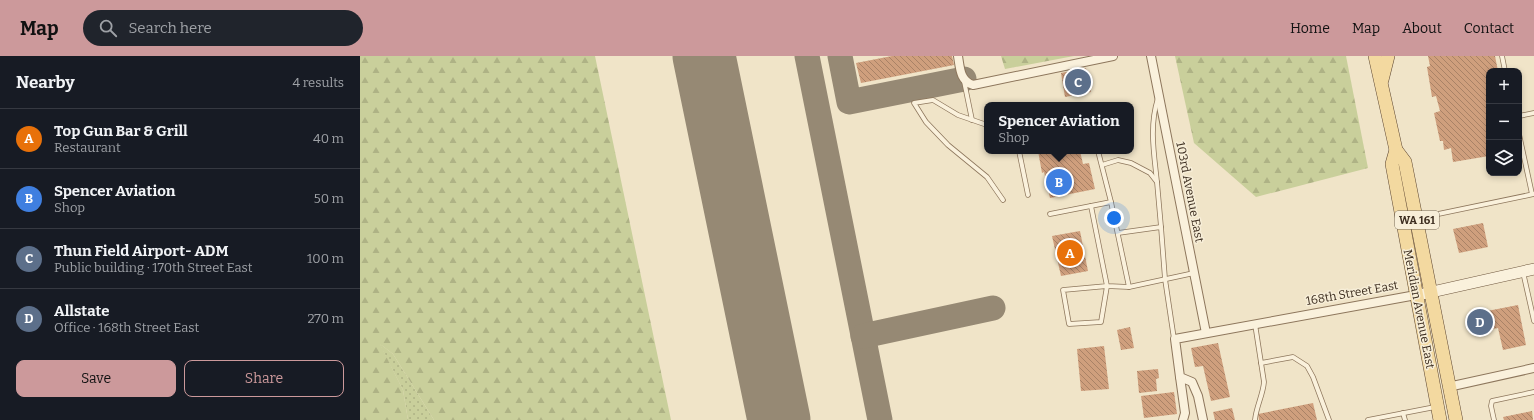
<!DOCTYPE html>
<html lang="en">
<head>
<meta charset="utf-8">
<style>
	body { margin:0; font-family:Bitter,serif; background:#20242c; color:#f1f3f6 }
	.controls { position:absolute; right:12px; top:12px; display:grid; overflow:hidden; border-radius:8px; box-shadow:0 2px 6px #0003 }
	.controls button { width:36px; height:36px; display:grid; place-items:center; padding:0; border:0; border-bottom:1px solid #363941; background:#171b24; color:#f1f3f6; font:20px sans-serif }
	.you { position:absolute; left:754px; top:162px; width:14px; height:14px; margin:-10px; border:3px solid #fff; border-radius:50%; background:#1a73e8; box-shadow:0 0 0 6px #1a73e833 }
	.badge { display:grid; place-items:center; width:26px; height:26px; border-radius:50%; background:#cc999b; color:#fff; font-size:13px; font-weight:700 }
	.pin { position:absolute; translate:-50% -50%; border:2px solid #fff; box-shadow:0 1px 4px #0006 }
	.popup { position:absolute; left:624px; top:46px; width:150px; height:52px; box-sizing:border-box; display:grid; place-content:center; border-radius:8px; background:#171b24; filter:drop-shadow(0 1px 3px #0005); font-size:13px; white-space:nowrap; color:#9ea1a6 }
	.popup b { font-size:15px; color:#f1f3f6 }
	.popup::after { content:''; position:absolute; left:50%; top:100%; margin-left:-8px; border:8px solid transparent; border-top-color:#171b24 }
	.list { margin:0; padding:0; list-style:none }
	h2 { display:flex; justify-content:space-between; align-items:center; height:52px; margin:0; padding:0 16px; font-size:17px }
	h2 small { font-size:13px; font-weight:400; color:#9ea1a6 }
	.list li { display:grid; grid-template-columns:26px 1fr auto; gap:12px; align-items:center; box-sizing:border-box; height:60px; padding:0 16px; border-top:1px solid #363941 }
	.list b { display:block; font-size:15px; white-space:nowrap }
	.list p { margin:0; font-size:13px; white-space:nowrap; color:#9ea1a6 }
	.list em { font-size:13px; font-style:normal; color:#9ea1a6 }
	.actions { display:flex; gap:8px; padding:12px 16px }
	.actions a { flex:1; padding:9px 0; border:1px solid #cc999b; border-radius:8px; text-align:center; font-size:14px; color:#cc999b }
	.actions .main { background:#cc999b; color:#111 }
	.icon { flex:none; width:22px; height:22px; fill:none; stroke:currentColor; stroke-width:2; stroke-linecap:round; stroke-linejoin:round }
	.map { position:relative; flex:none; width:1174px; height:364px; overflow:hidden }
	header { display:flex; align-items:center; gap:24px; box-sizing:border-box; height:56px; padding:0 20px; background:#cc999b; color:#111 }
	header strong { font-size:19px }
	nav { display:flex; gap:22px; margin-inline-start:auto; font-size:14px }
	.search { width:280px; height:36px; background:#20242c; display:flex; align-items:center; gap:10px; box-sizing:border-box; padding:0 14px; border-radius:22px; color:#9ea1a6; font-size:15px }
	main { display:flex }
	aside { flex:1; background:#171b24 }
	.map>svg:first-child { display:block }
	.grass { fill:url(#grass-dots) }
	.forest { fill:url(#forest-firs) }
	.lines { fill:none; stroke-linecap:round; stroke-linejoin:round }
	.taxiway { stroke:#968974; stroke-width:25 }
	.runway { stroke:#968974; stroke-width:63 }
	.building { fill:url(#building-back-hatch) }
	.lane-casing { stroke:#8d765c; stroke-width:5.5 }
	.street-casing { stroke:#8d765c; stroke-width:10 }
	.secondary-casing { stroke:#6f573f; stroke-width:12 }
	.primary-casing { stroke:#5b4430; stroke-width:14 }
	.lane { stroke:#faf1dc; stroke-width:4 }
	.street { stroke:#faf1dc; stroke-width:8 }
	.secondary { stroke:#faf1dc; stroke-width:11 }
	.primary { stroke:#f3d9a0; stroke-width:13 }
	.labels { text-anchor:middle; stroke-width:3; stroke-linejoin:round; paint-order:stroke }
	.shield { fill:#f7eed8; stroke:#756857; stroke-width:1 }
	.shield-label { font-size:11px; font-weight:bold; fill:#3d2e20 }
	.street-label { font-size:12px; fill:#3d2e20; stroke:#f7eed8 }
</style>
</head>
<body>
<header>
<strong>Map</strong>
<div class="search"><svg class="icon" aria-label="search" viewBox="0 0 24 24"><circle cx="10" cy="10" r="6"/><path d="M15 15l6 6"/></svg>Search here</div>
<nav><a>Home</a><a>Map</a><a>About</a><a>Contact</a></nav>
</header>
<main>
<aside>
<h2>Nearby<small>4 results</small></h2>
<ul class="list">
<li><span class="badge" style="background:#e8710a">A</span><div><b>Top Gun Bar &amp; Grill</b><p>Restaurant</p></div><em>40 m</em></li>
<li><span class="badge" style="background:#3f7fe0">B</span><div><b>Spencer Aviation</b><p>Shop</p></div><em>50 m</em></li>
<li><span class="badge" style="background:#5c6f8a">C</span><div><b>Thun Field Airport- ADM</b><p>Public building · 170th Street East</p></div><em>100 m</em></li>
<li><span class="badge" style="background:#5c6f8a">D</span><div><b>Allstate</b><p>Office · 168th Street East</p></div><em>270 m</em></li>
</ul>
<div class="actions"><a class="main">Save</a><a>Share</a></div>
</aside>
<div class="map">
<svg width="1174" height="364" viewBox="0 0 1174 364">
	<defs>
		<pattern id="grass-dots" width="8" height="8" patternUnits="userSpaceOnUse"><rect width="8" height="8" fill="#c9cf9b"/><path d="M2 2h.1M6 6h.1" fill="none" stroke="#aeb285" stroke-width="1.8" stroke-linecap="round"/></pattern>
		<pattern id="forest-firs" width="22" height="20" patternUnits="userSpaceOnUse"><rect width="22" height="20" fill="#c9cf9b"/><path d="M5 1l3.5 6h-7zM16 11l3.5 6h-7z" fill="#aeb285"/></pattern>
		<pattern id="building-back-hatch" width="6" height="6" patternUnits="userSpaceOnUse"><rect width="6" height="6" fill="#cf9f7d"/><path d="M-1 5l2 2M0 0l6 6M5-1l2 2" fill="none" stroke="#a98266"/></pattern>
	</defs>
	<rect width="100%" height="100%" fill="#f0e4c8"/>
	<path class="grass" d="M19 287 33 298 74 364H48L43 334Z"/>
	<g class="forest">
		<path d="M0 0H235L311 364H74L33 298 20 288 43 334 48 364H0Z"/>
		<path d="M641 0H714L645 13Z"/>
		<path d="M815 0H986L1008 112 896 141 834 87Z"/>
	</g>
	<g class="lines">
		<g class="taxiway">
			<path d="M447 0 520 364"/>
			<path d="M480 0 489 46 604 23"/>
			<path d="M503 280 633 252"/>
		</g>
		<path class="runway" d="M344 0 419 364"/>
	</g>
	<g class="building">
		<path d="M532 0H592L594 9 501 27 496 7Z"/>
		<path d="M1068 0H1135L1138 15H1129V100L1093 106 1091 92 1084 94 1083 85H1080L1074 57 1080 55 1076 40 1072 41 1067 11 1070 10Z"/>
		<path d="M726 12 731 36 705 41 701 17Z"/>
		<path d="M678 95H720L723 108 729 107 735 133 690 142 684 116 682 117Z"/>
		<path d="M1123 167 1128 191 1099 197 1093 173Z"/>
		<path d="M720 175 728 215 701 220 692 180Z"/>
		<path d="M1158 249 1166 289 1143 294 1138 272 1122 275 1117 257Z"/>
		<path d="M770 271 774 292 761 294 757 274Z"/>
		<path d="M858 287 870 341 851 345 843 310 835 311 831 292Z"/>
		<path d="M744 290 749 333 721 335 717 293Z"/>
		<path d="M798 313 799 322 796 323 797 335 779 337 777 315Z"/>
		<path d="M814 336 817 358 784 362 781 340Z"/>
		<path d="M953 347 957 364H899L898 358Z"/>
		<path d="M872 352 875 364H855L853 356Z"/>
		<path d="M1172 355 1173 364H1144L1143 361Z"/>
	</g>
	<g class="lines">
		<defs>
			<g id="lane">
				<path d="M1142 0 1145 15"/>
				<path d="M604 25 612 64"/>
				<path d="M1159 60 1174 57"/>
				<path d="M627 69 598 59 573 44 554 47 566 66 588 89 627 121 643 144"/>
				<path d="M1159 78 1172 138"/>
				<path d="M659 95 668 139"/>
				<path d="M738 95 751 146 769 231"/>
				<path d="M742 109 758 104 771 107 790 117 797 126 801 171"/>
				<path d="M797 126C794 97 789 70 798 42"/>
				<path d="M731 150 747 230 703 234 709 268 741 266 747 230 769 231 834 217"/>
				<path d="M690 158 751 146"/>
				<path d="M1059 162 1174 138"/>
				<path d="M758 177 801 171 805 223 814 283"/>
				<path d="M1163 216 1174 265"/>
				<path d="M901 307 933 301 947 310 953 321 969 364"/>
				<path d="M1043 357 1045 364"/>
				<path d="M895 364C896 351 903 339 904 326L895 268"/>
				<path d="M1008 364 1075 351"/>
				<path d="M1134 364 1131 350 1132 345 1174 336"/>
			</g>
			<g id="street">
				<path d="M598 0C600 12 600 25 613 29L753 0"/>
				<path d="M791 0 846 277"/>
				<path d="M820 321 825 357 823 364"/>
				<path d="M1088 331 1174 312"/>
				<path d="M843 364 838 340 832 326 820 321 815 283 1056 239"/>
			</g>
			<path id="secondary" d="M1063 238 1174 213"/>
			<g id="primary">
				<path d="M1015 0 1036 94 1045 106 1096 364"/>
				<path d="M1022 24 1028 0"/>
				<path d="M1036 94 1032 108 1080 364"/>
			</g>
		</defs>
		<use href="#lane" class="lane-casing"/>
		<use href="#street" class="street-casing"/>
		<use href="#secondary" class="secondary-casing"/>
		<use href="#primary" class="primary-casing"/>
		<use href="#lane" class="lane"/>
		<use href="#street" class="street"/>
		<use href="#secondary" class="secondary"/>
		<use href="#primary" class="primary"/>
	</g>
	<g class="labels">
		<rect class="shield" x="1035" y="155" width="44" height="18" rx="3"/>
		<g class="shield-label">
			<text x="1057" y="168">WA 161</text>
		</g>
		<g class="street-label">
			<text transform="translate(830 136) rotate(79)" y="4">103rd Avenue East</text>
			<text transform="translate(992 237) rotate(-10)" y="4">168th Street East</text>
			<text transform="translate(1059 253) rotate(79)" y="4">Meridian Avenue East</text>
		</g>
	</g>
</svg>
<div class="controls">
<button>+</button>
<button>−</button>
<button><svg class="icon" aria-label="layers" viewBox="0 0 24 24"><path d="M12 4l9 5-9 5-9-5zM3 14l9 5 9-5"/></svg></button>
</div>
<div class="you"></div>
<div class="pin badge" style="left:710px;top:197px;background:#e8710a">A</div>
<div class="pin badge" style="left:699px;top:126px;background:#3f7fe0">B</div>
<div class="popup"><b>Spencer Aviation</b>Shop</div>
<div class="pin badge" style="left:718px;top:26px;background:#5c6f8a">C</div>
<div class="pin badge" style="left:1120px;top:266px;background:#5c6f8a">D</div>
</div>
</main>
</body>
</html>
